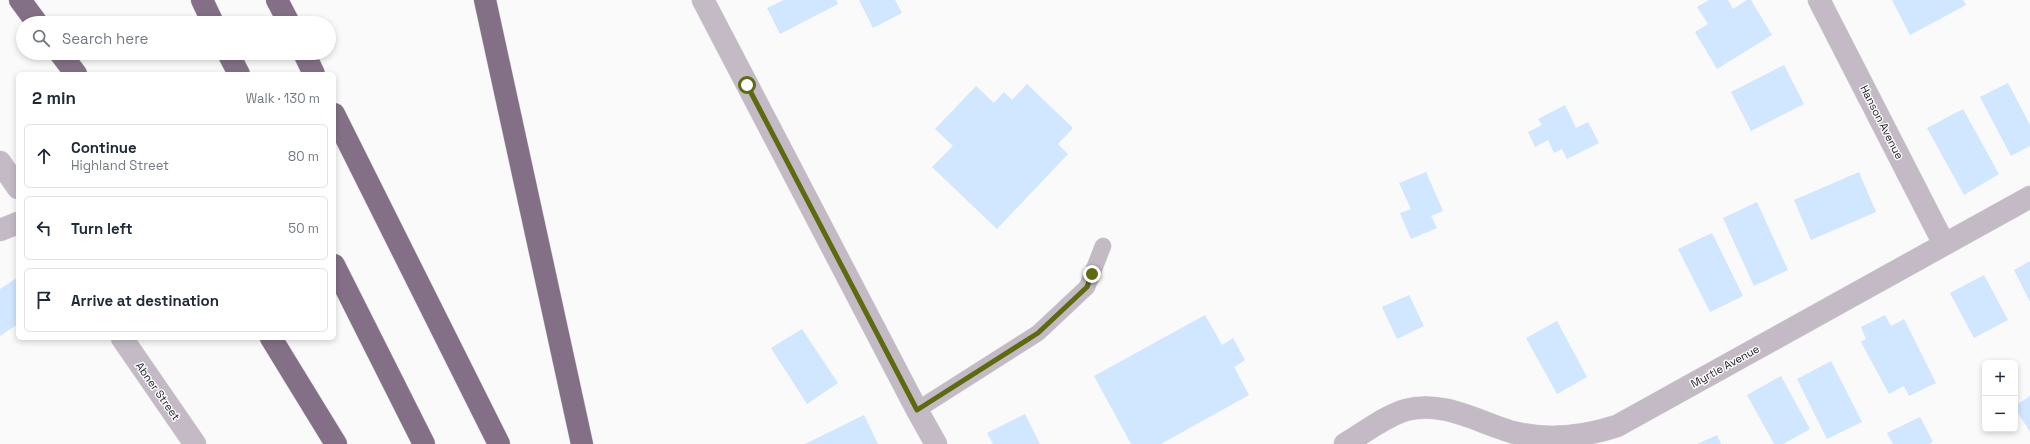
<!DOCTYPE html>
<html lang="en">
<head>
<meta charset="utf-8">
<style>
	body { margin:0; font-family:"Space Grotesk",sans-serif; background:#f2f2f3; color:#1f2937 }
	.controls { position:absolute; right:12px; bottom:12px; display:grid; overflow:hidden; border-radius:6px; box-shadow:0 2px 6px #0003 }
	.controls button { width:36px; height:36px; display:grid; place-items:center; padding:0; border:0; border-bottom:1px solid #e0e1e3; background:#fff; color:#1f2937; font:20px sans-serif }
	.stop { position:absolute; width:12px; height:12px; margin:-9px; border:3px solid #5e6a10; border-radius:50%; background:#fff }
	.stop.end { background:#5e6a10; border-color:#fff; box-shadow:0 1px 4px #0008 }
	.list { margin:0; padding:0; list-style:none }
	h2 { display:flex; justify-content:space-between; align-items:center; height:52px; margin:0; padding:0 16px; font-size:17px }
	h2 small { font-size:13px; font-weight:400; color:#747a83 }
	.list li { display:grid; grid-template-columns:26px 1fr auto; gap:12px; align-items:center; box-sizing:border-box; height:64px; margin:0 8px 8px; padding:0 8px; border:1px solid #e0e1e3; border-radius:6px }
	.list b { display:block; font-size:15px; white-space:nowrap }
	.list p { margin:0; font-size:13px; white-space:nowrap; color:#747a83 }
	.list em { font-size:13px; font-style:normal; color:#747a83 }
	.icon { flex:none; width:22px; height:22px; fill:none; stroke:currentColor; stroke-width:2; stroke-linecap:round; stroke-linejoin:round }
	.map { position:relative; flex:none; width:2030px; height:444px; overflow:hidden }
	.search { position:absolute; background:#fff; box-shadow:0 2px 6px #0003; left:16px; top:16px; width:320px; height:44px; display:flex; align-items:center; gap:10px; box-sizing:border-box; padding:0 14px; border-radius:22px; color:#747a83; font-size:15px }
	.panel { position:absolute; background:#fff; box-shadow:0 2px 6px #0003; left:16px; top:72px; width:320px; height:268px; border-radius:6px }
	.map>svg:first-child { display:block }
	.building { fill:#d1e6ff }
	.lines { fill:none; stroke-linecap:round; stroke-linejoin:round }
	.service-casing { stroke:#d3d3d5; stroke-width:17 }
	.minor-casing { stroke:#d3d3d5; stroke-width:23 }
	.motorway-casing { stroke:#d3d3d5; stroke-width:23 }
	.service { stroke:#c3bac5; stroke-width:16 }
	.minor { stroke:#c3bac5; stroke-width:22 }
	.motorway { stroke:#837086; stroke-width:22 }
	.route { stroke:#5e6a10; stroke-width:5 }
	.labels { text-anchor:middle; stroke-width:3; stroke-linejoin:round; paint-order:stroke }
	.street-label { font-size:11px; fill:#23232e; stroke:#fafafa }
</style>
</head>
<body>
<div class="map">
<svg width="2030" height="444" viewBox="0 0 2030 444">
	<rect width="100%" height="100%" fill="#fafafa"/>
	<g class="building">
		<path d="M784 0H836L838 4 780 34 767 8Z"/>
		<path d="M859 0H895L902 13 873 28Z"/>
		<path d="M1709 0H1728L1733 9 1747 0H1751L1772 35 1717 69 1695 32 1708 24 1697 7Z"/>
		<path d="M1892 0H1963L1966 5 1910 35Z"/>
		<path d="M1784 65 1804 104 1751 131 1731 92Z"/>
		<path d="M2008 83 2030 125V146L2011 156 1980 97Z"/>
		<path d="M1027 84 1073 128 1058 144 1068 154 997 229 932 167 953 146 935 129 976 86 994 103 1004 92 1012 100Z"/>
		<path d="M1565 105 1576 128 1588 122 1599 143 1567 159 1562 149 1554 153 1548 140 1535 147 1528 132 1542 125 1538 119Z"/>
		<path d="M1963 109 1999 174 1964 195 1927 128Z"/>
		<path d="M1426 172 1443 211 1431 216 1437 228 1411 239 1400 213 1411 209 1399 183Z"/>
		<path d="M1859 172 1876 212 1811 240 1794 200Z"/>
		<path d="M1757 202 1788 270 1754 286 1723 218Z"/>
		<path d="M1712 233 1743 296 1710 312 1678 249Z"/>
		<path d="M2030 261V302L2014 270Z"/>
		<path d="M1984 275 2008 320 1974 338 1950 293Z"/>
		<path d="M18 277V324L0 336V289Z"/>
		<path d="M1409 295 1424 326 1397 339 1382 307Z"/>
		<path d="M1205 315 1222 345 1233 338 1245 360 1234 367 1249 395 1161 444H1131L1094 376Z"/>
		<path d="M1885 315 1891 326 1904 319 1936 383 1909 396 1904 386 1889 394 1861 342 1866 339 1861 327Z"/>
		<path d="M1557 321 1587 377 1557 394 1526 338Z"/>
		<path d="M802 329 838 383 807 404 771 348Z"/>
		<path d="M1831 361 1862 422 1827 439 1797 379Z"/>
		<path d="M1781 376 1810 429 1783 444H1774L1747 395Z"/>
		<path d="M2030 396V432L2015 408V406Z"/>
		<path d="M1025 414 1040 444H993L987 433Z"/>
		<path d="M864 415 878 444H805Z"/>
		<path d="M1920 417 1933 442 1929 444H1893L1887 433Z"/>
		<path d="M1717 435 1721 444H1697Z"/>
	</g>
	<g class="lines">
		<defs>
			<path id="service" d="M917 410 1038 333 1087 287 1103 246"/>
			<g id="minor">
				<path d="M703 0 917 410 936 444"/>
				<path d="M1819 0 1944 244"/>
				<path d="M0 162 18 188"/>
				<path d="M0 230 18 223"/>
				<path d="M122 338 195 444"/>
				<path d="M1345 444C1364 433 1385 416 1406 410 1443 400 1478 422 1512 432 1548 441 1583 437 1617 426L2030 197"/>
			</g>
			<g id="motorway">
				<path d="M20 0 37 23"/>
				<path d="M202 0 213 23"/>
				<path d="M277 0 289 23"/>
				<path d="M485 0 582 444"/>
				<path d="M60 53 76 74"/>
				<path d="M228 53 239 74"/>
				<path d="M304 53 314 74"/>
				<path d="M334 114 499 444"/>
				<path d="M334 265 424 444"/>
				<path d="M271 338 336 444"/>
			</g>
		</defs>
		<use href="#service" class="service-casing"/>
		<use href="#minor" class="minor-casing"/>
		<use href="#motorway" class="motorway-casing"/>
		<use href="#service" class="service"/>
		<use href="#minor" class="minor"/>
		<use href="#motorway" class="motorway"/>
	</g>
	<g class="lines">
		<path class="route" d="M747 85 917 410 1038 333 1087 287 1092 274"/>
	</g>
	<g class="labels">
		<g class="street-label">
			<text transform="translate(1882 122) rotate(63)" y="4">Hanson Avenue</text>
			<text transform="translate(1725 366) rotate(-29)" y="4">Myrtle Avenue</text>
			<text transform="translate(158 391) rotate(55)" y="4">Abner Street</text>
		</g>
	</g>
</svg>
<div class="controls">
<button>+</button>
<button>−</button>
</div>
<div class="stop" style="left:747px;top:85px"></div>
<div class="stop end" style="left:1092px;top:274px"></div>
<div class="search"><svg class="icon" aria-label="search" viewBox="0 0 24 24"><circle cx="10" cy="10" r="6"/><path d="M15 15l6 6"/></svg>Search here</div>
<section class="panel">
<h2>2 min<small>Walk · 130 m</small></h2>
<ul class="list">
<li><svg class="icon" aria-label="ahead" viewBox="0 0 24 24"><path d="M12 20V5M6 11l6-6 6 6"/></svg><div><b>Continue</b><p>Highland Street</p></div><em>80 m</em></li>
<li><svg class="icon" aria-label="left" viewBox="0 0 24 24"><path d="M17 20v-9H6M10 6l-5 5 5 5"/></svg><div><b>Turn left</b></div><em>50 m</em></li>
<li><svg class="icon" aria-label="arrive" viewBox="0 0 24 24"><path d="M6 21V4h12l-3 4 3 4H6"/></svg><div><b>Arrive at destination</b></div></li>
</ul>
</section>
</div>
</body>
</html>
